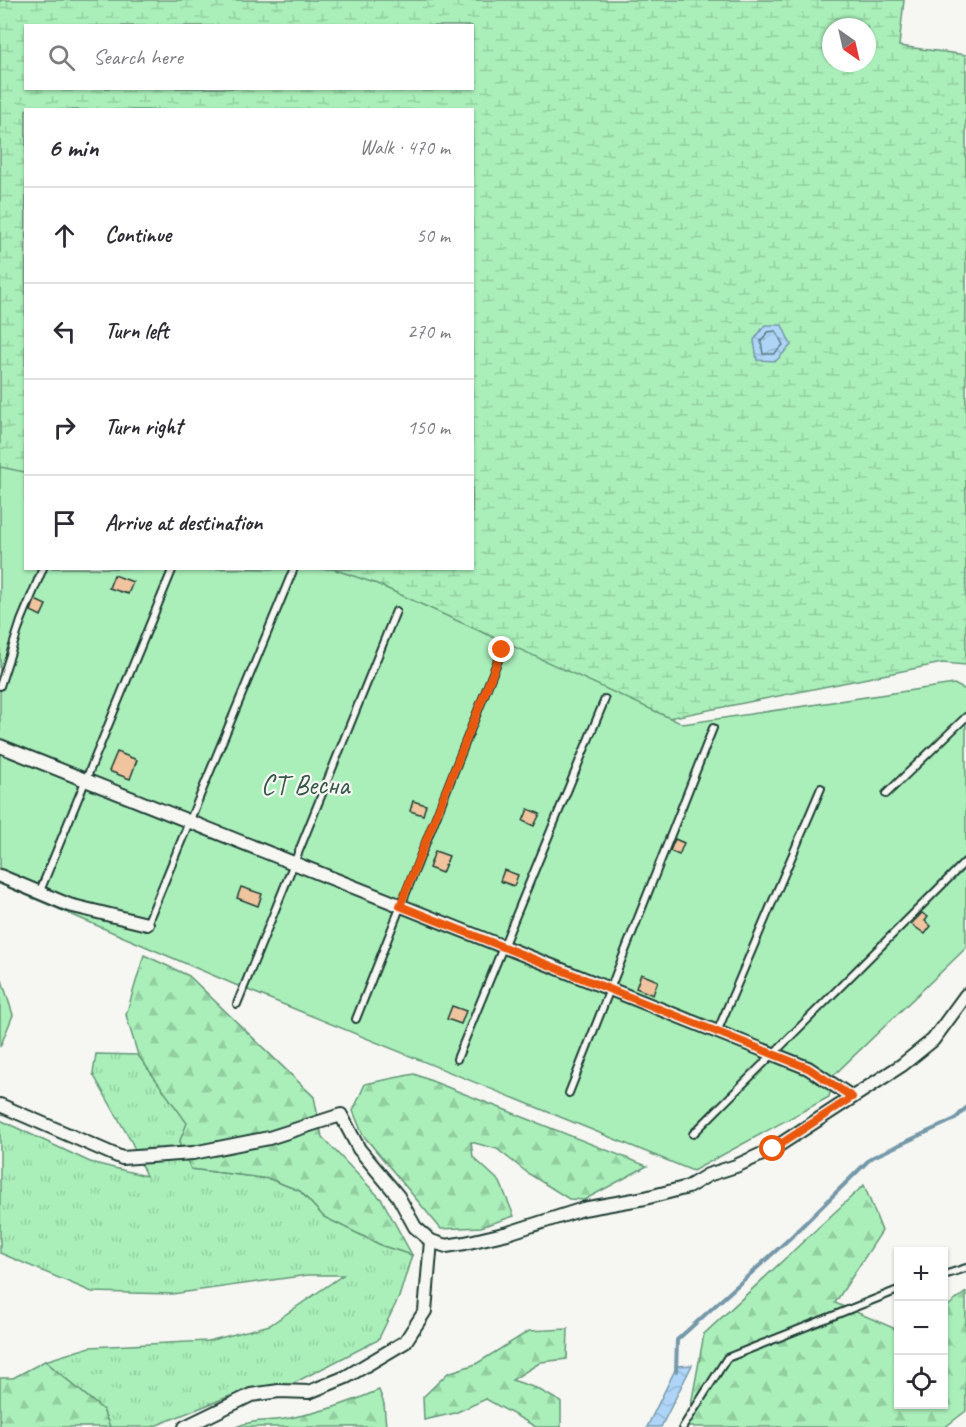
<!DOCTYPE html>
<html lang="en">
<head>
<meta charset="utf-8">
<style>
	body { margin:0; font-family:Caveat,sans-serif; background:#f7f7f7; color:#2b2b33 }
	.controls { position:absolute; right:18px; bottom:18px; display:grid; overflow:hidden; border-radius:0px; box-shadow:0 2px 4px #0004 }
	.controls button { width:54px; height:54px; display:grid; place-items:center; padding:0; border:0; border-bottom:2px solid #e1e1e2; background:#fff; color:#2b2b33; font:30px sans-serif }
	.compass { position:absolute; left:822px; top:18px; width:54px; height:54px; border-radius:50%; background:#fff; box-shadow:0 2px 4px #0004; rotate:146deg }
	.stop { position:absolute; width:18px; height:18px; margin:-14px; border:4px solid #ea580c; border-radius:50%; background:#fff }
	.stop.end { background:#ea580c; border-color:#fff; box-shadow:0 2px 6px #0008 }
	.list { margin:0; padding:0; list-style:none }
	h2 { display:flex; justify-content:space-between; align-items:center; height:78px; margin:0; padding:0 24px; font-size:26px }
	h2 small { font-size:20px; font-weight:400; color:#7c7c81 }
	.list li { display:grid; grid-template-columns:39px 1fr auto; gap:18px; align-items:center; box-sizing:border-box; height:96px; padding:0 24px; border-top:2px solid #e1e1e2 }
	.list b { display:block; font-size:22px; white-space:nowrap }
	.list em { font-size:20px; font-style:normal; color:#7c7c81 }
	.icon { flex:none; width:33px; height:33px; fill:none; stroke:currentColor; stroke-width:2; stroke-linecap:round; stroke-linejoin:round }
	.map { position:relative; flex:none; width:966px; height:1427px; overflow:hidden }
	.search { position:absolute; background:#fff; box-shadow:0 2px 4px #0004; left:24px; top:24px; width:450px; height:66px; display:flex; align-items:center; gap:15px; box-sizing:border-box; padding:0 21px; border-radius:0px; color:#7c7c81; font-size:22px }
	.panel { position:absolute; background:#fff; box-shadow:0 2px 4px #0004; left:24px; top:108px; width:450px; height:462px; border-radius:0px }
	.map>svg:first-child { display:block }
	.grass { fill:url(#grass-tufts); stroke:#649677; stroke-width:1.5 }
	.forest { fill:url(#forest-firs); stroke:#649677; stroke-width:1.5 }
	.wetland { fill:url(#wetland-marsh); stroke:#649677; stroke-width:1.5; fill-rule:evenodd }
	.garden { fill:#aaefba; stroke:#649677; stroke-width:1.5 }
	.water { fill:url(#water-waves); stroke:#7598a9; stroke-width:1.5 }
	.lines { fill:none; stroke-linecap:round; stroke-linejoin:round }
	.shore { stroke:#587982; stroke-width:1.5 }
	.stream { stroke:#7598a9; stroke-width:4 }
	.building { fill:#f0c49f; stroke:#1f3d34; stroke-width:1.5 }
	.lane-casing { stroke:#1f3d34; stroke-width:10 }
	.street-casing { stroke:#1f3d34; stroke-width:16 }
	.lane { stroke:#f6f6f2; stroke-width:6 }
	.street { stroke:#f6f6f2; stroke-width:12 }
	.route { stroke:#ea580c; stroke-width:8 }
	.labels { text-anchor:middle; stroke-width:4.5; stroke-linejoin:round; paint-order:stroke }
	.park-label { font-size:28px; fill:#345848; stroke:#f6f6f2 }
</style>
</head>
<body>
<div class="map">
<svg width="966" height="1427" viewBox="0 0 966 1427">
	<defs>
		<pattern id="grass-tufts" width="24" height="20" patternUnits="userSpaceOnUse" patternTransform="scale(1.5)"><rect width="24" height="20" fill="#aaefba"/><path d="M3 7l-1-3M5 7V3M7 7l1-3M15 17l-1-3M17 17v-4M19 17l1-3" fill="none" stroke="#92cea0"/></pattern>
		<pattern id="forest-firs" width="22" height="20" patternUnits="userSpaceOnUse" patternTransform="scale(1.5)"><rect width="22" height="20" fill="#aaefba"/><path d="M5 1l3.5 6h-7zM16 11l3.5 6h-7z" fill="#92cea0"/></pattern>
		<pattern id="wetland-marsh" width="20" height="14" patternUnits="userSpaceOnUse" patternTransform="scale(1.5)"><rect width="20" height="14" fill="#aaefba"/><path d="M1 5h8M5 5V1M11 12h8M15 12V8" fill="none" stroke="#92cea0"/></pattern>
		<pattern id="water-waves" width="16" height="10" patternUnits="userSpaceOnUse" patternTransform="scale(1.5)"><rect width="16" height="10" fill="#aed4f7"/><path d="M0 5q4-4 8 0t8 0" fill="none" stroke="#95b7d4"/></pattern>
	</defs>
	<rect width="100%" height="100%" fill="#f6f6f2"/>
	<filter id="ink" filterUnits="userSpaceOnUse"><feTurbulence type="fractalNoise" baseFrequency=".0167" numOctaves="2"/><feDisplacementMap in="SourceGraphic" scale="12" xChannelSelector="R" yChannelSelector="G"/><feConvolveMatrix kernelMatrix="1 2 1 2 8 2 1 2 1" color-interpolation-filters="sRGB"/></filter>
	<g filter="url(#ink)">
		<path class="grass" d="M96 1054 138 1055 188 1123 191 1169 270 1179 300 1191 324 1217 383 1246 412 1255 399 1297 378 1340 292 1384 230 1396 152 1427H110L103 1410 45 1361 90 1347 208 1341 270 1325 343 1275H308L172 1294 92 1292 0 1253V1120L90 1162 146 1176 132 1143 93 1074Z"/>
		<g class="forest">
			<path d="M144 955 189 976 314 1097 322 1137 382 1200 412 1255 383 1246 324 1217 300 1191 270 1179 191 1169 179 1143 187 1123 138 1055 126 1015Z"/>
			<path d="M414 1074 647 1166 584 1200 569 1199 529 1174 497 1149 471 1142 473 1157 500 1182 514 1216 481 1227 441 1229 363 1135 353 1111 365 1084Z"/>
			<path d="M864 1185 882 1231 835 1303 898 1330V1404H944V1309L966 1292V1411L945 1427H687L704 1334Z"/>
			<path d="M568 1329 567 1359 541 1362 512 1380 536 1388 561 1402V1427H536L486 1399 455 1413 424 1420 423 1397 448 1373 476 1364 529 1331Z"/>
			<path d="M45 1361 103 1410 110 1427H0V1378H13Z"/>
			<path d="M379 1390 384 1404 386 1427H236C253 1419 272 1422 290 1418 322 1412 350 1403 379 1390Z"/>
		</g>
		<path class="wetland" d="M0 0H904L899 46 966 55V665L942 663 669 718 331 569 472 568V110H26L25 477 0 474ZM26 26H472V88H26ZM831 27H867V63H831Z"/>
		<g class="garden">
			<path d="M0 467 25 472 26 568 333 569 377 584 683 724 954 684 966 690V948L834 1075 829 1097 693 1171 238 986 0 884Z"/>
			<path d="M0 974 13 1015 0 1047Z"/>
		</g>
		<g class="water">
			<path d="M765 325H782L791 345 776 361 757 360 754 340Z"/>
			<path d="M692 1365 661 1427H647L677 1366Z"/>
		</g>
		<g class="lines">
			<path class="shore" d="M776 331 783 345 774 354H763L761 341 768 332Z"/>
			<path class="stream" d="M676 1371 677 1340 789 1239 871 1158 955 1119 966 1108"/>
		</g>
		<g class="building">
			<path d="M114 575 133 582 128 594 109 588Z"/>
			<path d="M35 600 46 605 41 616 31 611Z"/>
			<path d="M117 752 137 760 130 779 109 771Z"/>
			<path d="M413 801 426 805 423 815 410 811Z"/>
			<path d="M528 809 540 814 534 826 523 821Z"/>
			<path d="M675 839 684 843 679 855 670 851Z"/>
			<path d="M435 851 449 856 442 873 429 868Z"/>
			<path d="M504 870 518 875 514 886 500 881Z"/>
			<path d="M241 887 262 894 258 906 237 898Z"/>
			<path d="M922 913 928 917 925 921 931 926 925 934 911 924Z"/>
			<path d="M641 974 658 981 653 995 636 988Z"/>
			<path d="M452 1006 466 1011 461 1024 447 1019Z"/>
		</g>
		<g class="lines">
			<defs>
				<g id="lane">
					<path d="M0 686 21 621 43 568"/>
					<path d="M886 794 966 717"/>
					<path d="M40 891 173 568"/>
					<path d="M147 924 294 568"/>
					<path d="M237 1004 396 611"/>
					<path d="M356 1019 502 650"/>
					<path d="M717 1032 821 788"/>
					<path d="M457 1059 605 699"/>
					<path d="M569 1093 713 728"/>
					<path d="M693 1134 966 861"/>
					<path d="M944 1275 966 1268"/>
					<path d="M683 1427 727 1358 898 1290"/>
				</g>
				<g id="street">
					<path d="M0 746 808 1068 852 1097"/>
					<path d="M0 876 69 905 147 924"/>
					<path d="M0 1105 122 1158 193 1153 269 1138 341 1115 359 1149 398 1196 415 1227 431 1241 446 1246 465 1243 508 1233 583 1209 645 1198 688 1187 708 1175 736 1166 773 1149 902 1065 933 1040 966 995"/>
					<path d="M185 1427 251 1395 279 1391 309 1392 346 1377 405 1342 425 1311 431 1241"/>
				</g>
			</defs>
			<use href="#lane" class="lane-casing"/>
			<use href="#street" class="street-casing"/>
			<use href="#lane" class="lane"/>
			<use href="#street" class="street"/>
		</g>
	</g>
	<g class="lines" filter="url(#ink)">
		<path class="route" d="M502 650 400 906 808 1068 852 1097 773 1149"/>
	</g>
	<g class="labels">
		<g class="park-label">
			<text x="305" y="794">СТ Весна</text>
		</g>
	</g>
</svg>
<div class="controls">
<button>+</button>
<button>−</button>
<button><svg class="icon" aria-label="locate" viewBox="0 0 24 24"><circle cx="12" cy="12" r="6"/><path d="M12 2v4M12 18v4M2 12h4M18 12h4"/></svg></button>
</div>
<svg class="compass" viewBox="-18 -18 36 36"><path d="M0-13l5 13h-10z" fill="#e53935"/><path d="M0 13l5-13h-10z" fill="#7c7c81"/></svg>
<div class="stop" style="left:773px;top:1149px"></div>
<div class="stop end" style="left:502px;top:650px"></div>
<div class="search"><svg class="icon" aria-label="search" viewBox="0 0 24 24"><circle cx="10" cy="10" r="6"/><path d="M15 15l6 6"/></svg>Search here</div>
<section class="panel">
<h2>6 min<small>Walk · 470 m</small></h2>
<ul class="list">
<li><svg class="icon" aria-label="ahead" viewBox="0 0 24 24"><path d="M12 20V5M6 11l6-6 6 6"/></svg><div><b>Continue</b></div><em>50 m</em></li>
<li><svg class="icon" aria-label="left" viewBox="0 0 24 24"><path d="M17 20v-9H6M10 6l-5 5 5 5"/></svg><div><b>Turn left</b></div><em>270 m</em></li>
<li><svg class="icon" aria-label="right" viewBox="0 0 24 24"><path d="M7 20v-9h11M14 6l5 5-5 5"/></svg><div><b>Turn right</b></div><em>150 m</em></li>
<li><svg class="icon" aria-label="arrive" viewBox="0 0 24 24"><path d="M6 21V4h12l-3 4 3 4H6"/></svg><div><b>Arrive at destination</b></div></li>
</ul>
</section>
</div>
</body>
</html>
